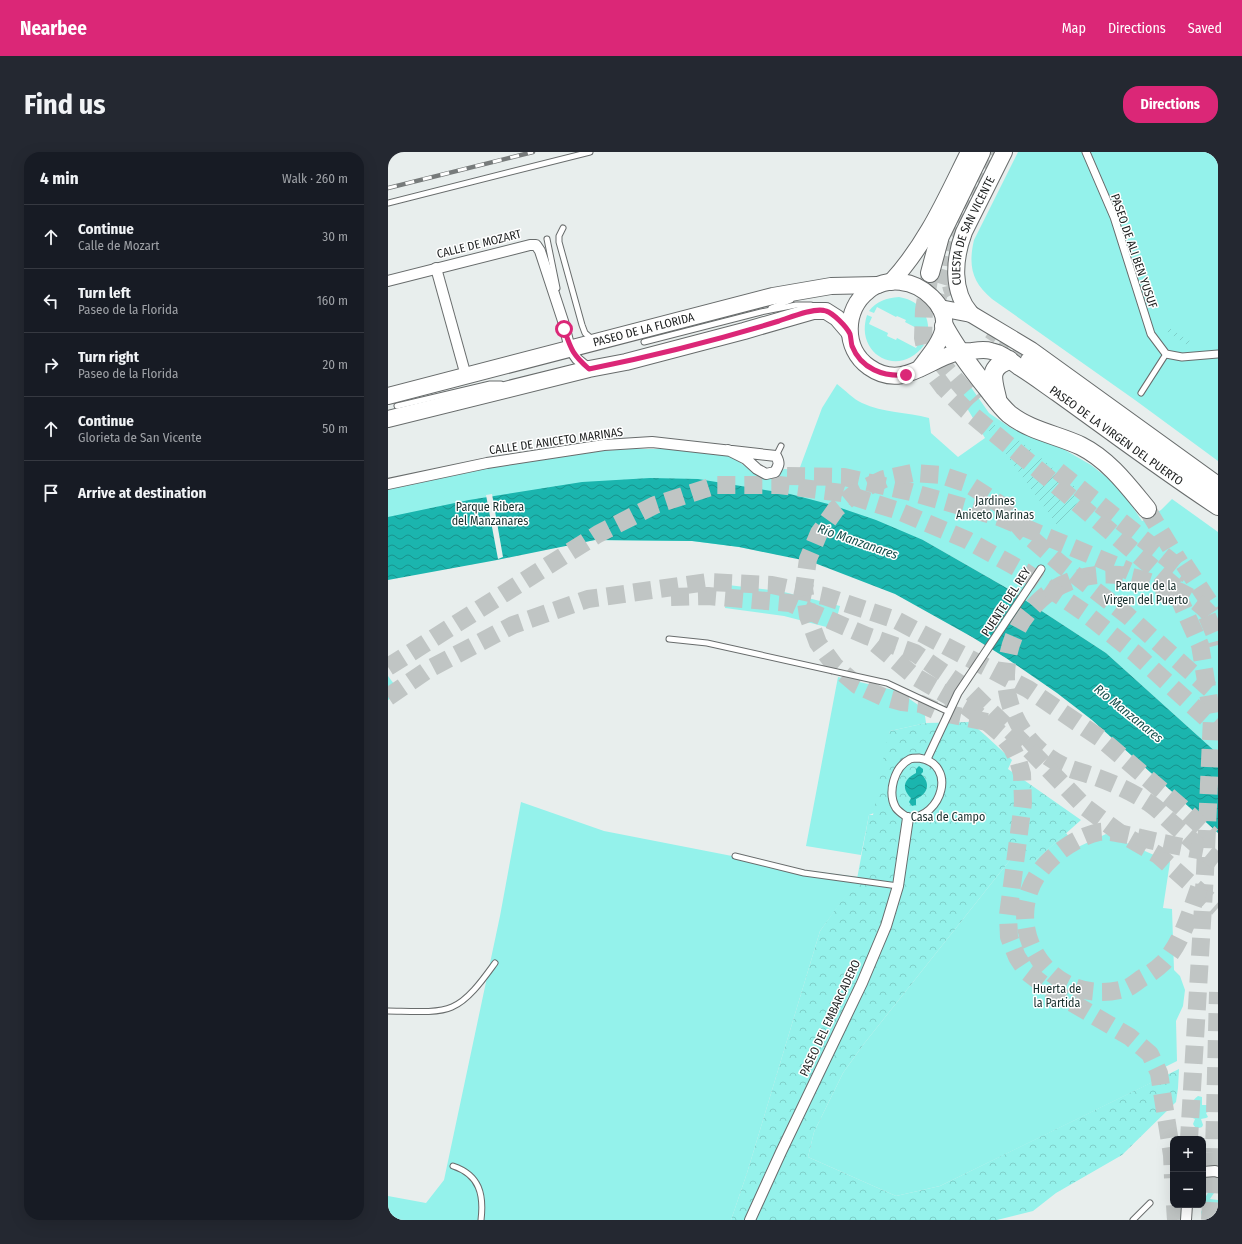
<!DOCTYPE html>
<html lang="en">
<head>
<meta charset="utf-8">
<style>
	body { margin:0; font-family:"Fira Sans Condensed",sans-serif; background:#242831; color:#f1f3f6 }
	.controls { position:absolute; right:12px; bottom:12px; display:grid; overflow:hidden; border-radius:8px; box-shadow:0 4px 16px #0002 }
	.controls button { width:36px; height:36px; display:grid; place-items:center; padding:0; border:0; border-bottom:1px solid #363941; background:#171b24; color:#f1f3f6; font:20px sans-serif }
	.stop { position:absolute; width:12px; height:12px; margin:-9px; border:3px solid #db2777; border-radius:50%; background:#fff }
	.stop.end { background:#db2777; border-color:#fff; box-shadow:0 1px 4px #0008 }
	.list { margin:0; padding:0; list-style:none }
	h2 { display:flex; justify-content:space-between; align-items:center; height:52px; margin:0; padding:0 16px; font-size:17px }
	h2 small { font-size:13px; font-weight:400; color:#9ea1a6 }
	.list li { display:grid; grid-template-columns:26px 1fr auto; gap:12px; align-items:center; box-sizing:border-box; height:64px; padding:0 16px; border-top:1px solid #363941 }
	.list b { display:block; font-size:15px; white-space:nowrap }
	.list p { margin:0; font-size:13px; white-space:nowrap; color:#9ea1a6 }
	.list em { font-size:13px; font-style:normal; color:#9ea1a6 }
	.icon { flex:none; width:22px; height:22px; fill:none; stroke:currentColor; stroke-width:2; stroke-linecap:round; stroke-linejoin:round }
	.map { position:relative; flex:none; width:830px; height:1068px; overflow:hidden; border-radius:16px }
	header { display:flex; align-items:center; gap:24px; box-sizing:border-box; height:56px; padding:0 20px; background:#db2777; color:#fff }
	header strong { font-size:19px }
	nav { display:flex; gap:22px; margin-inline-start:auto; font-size:14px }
	.intro { display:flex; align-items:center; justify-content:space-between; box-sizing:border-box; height:96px; padding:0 24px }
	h1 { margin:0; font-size:28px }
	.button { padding:10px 18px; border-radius:16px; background:#db2777; color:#fff; font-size:14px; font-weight:700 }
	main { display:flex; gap:24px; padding:0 24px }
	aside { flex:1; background:#171b24; border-radius:16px; box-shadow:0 4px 16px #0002 }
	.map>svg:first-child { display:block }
	.green { fill:#94f2eb }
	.forest { fill:url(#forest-crowns) }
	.garden { fill:url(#garden-furrows) }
	.water { fill:url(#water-waves) }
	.pier { fill:#e8eeed }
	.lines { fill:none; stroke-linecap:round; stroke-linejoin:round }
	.minor-tunnel { stroke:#c0c5c4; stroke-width:10; stroke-dasharray:10 5; stroke-linecap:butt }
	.motorway-tunnel { stroke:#c0c5c4; stroke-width:18; stroke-dasharray:18 9; stroke-linecap:butt }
	.service-casing { stroke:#686c6c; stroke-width:7 }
	.pedestrian-casing { stroke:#686c6c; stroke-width:9 }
	.minor-casing { stroke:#686c6c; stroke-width:12 }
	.primary-casing { stroke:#686c6c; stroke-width:18 }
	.motorway-casing { stroke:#686c6c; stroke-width:20 }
	.service { stroke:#fff; stroke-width:5 }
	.pedestrian { stroke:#fff; stroke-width:7 }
	.minor { stroke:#fff; stroke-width:10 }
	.primary { stroke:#fff; stroke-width:16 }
	.motorway { stroke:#fff; stroke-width:18 }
	.rail-casing { stroke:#777b7b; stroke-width:4.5 }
	.rail { stroke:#fff; stroke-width:3; stroke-dasharray:9; stroke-linecap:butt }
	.route { stroke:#db2777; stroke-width:5 }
	.labels { text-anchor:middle; stroke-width:3; stroke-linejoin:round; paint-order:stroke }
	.street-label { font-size:12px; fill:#1e2020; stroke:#fff }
	.park-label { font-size:12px; fill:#182f2d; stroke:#fff }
	.water-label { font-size:13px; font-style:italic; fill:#144f4c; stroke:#fff }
</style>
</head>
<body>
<header>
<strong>Nearbee</strong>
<nav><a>Map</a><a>Directions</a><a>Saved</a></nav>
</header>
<div class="intro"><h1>Find us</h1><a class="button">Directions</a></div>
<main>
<aside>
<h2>4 min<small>Walk · 260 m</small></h2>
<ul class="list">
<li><svg class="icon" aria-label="ahead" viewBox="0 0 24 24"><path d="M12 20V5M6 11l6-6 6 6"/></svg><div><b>Continue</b><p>Calle de Mozart</p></div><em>30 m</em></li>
<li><svg class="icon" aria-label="left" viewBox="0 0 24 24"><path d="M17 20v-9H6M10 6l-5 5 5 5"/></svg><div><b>Turn left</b><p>Paseo de la Florida</p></div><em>160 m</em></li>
<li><svg class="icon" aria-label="right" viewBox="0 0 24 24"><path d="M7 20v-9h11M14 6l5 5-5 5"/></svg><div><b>Turn right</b><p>Paseo de la Florida</p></div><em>20 m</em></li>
<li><svg class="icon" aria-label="ahead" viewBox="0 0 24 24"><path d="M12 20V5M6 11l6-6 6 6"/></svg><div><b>Continue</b><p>Glorieta de San Vicente</p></div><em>50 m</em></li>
<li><svg class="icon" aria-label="arrive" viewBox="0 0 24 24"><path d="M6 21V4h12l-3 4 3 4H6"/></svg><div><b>Arrive at destination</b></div></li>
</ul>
</aside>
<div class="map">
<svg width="830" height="1068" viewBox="0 0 830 1068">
	<defs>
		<pattern id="forest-crowns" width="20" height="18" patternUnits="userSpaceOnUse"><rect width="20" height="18" fill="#94f2eb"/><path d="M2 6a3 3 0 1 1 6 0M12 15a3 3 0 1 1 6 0" fill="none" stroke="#7fcfc9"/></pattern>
		<pattern id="garden-furrows" width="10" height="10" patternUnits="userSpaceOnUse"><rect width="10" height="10" fill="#94f2eb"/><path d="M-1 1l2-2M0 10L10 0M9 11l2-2" fill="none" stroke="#7fcfc9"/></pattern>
		<pattern id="water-waves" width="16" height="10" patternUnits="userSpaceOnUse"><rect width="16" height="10" fill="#1bb5ae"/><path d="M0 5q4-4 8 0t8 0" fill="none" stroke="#17938d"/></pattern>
	</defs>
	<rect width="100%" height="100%" fill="#e8eeed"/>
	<g class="green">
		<path d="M630 0H830V309L747 248 604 147C584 130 580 114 586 88Z"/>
		<path d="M511 145C534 149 544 166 539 188L533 186 536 180 517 170 518 168 509 164 508 165 489 155 486 161 481 159C489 149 498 146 511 145Z"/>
		<path d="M479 163 484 165 481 172 500 181 499 184 508 188 509 186 528 196 531 190 536 193C512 227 466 203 479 163Z"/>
		<path d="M580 231 601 261 623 276 670 294 703 313 726 331 738 345 754 369 773 358 784 347 830 380V602L718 501 617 435 535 388 379 400 351 395 304 389 207 388 0 427V336L92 316 200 300 242 297H280L344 304 363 319 392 320 396 317 411 318 434 256 449 232C457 238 465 247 474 251 495 261 519 260 541 266L543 281 570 305 597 286 568 238Z"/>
		<path d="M340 433 392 439 452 454 446 477 396 464 337 456Z"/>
		<path d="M0 524 12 540 0 548Z"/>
		<path d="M450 525 510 539 536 557 538 571 502 579 486 661 481 663 473 703 418 694Z"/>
		<path d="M133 650 216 679 416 718 470 725 468 730 432 779 359 1021 343 1068H0V1044L38 1051 56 1028 112 764Z"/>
		<path d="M678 681 690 695 718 682 782 710 775 756 784 757 786 818 792 824 797 838 795 854 788 869 789 909 765 921 769 928 552 1034 508 1044 420 1005 426 980 455 921 475 893 622 708H648Z"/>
		<path d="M810 944 814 945V953H823L825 956 824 958 818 961 820 965 818 966 813 967 815 973 814 975C809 977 807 976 805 972L807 967 802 965C800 957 804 948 810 944Z"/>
		<path d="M822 1037H824L826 1041 822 1047 830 1048V1053L824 1055 828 1059 827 1061 820 1059 818 1064H814L813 1060 816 1054 814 1053 815 1045 817 1046Z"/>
	</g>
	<path class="forest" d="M582 570 597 583 624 608 620 617 693 668 648 708H622L475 893 455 921 426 980 420 1005 508 1044 552 1034 791 917 790 936 788 950 734 1003 668 1041 645 1059 609 1068H343L359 1021 432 779 469 727 481 663H485L498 592 502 579 538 571Z"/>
	<g class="garden">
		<path d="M780 175 802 189 799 193 778 179Z"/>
		<path d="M592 260C608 277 630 285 647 301L642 307 646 311 652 305 687 335 690 349 672 377 589 262Z"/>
	</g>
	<g class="water">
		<path d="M262 326 310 327 402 342 444 353 488 368 535 388 617 435 718 501 830 602V681L704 568 669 541 618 506 584 485 507 442 424 410 351 395 304 389 207 388 109 408 0 428V365L81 348 194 330Z"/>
		<path d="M531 614 535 617V620L533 622C543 631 540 642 528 647V653L524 654 521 650 523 646C513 636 516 627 528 621V617Z"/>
	</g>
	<path class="pier" d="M104 342 115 405 110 407 98 343Z"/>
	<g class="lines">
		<g class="minor-tunnel">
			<path d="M572 155C568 151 563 146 561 140 546 104 590 33 607 0"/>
			<path d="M600 181 638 207"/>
		</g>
		<g class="motorway-tunnel">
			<path d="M542 121 536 158 535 186 539 205 544 220 556 236 578 258 653 320 785 433 812 493 824 565 817 721 801 987"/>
			<path d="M546 158 558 118"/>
			<path d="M551 205 554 212 587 250"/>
			<path d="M670 319 800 423"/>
			<path d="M399 324 456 325 523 340 611 365 741 419"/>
			<path d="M759 357 792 411"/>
			<path d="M796 412 827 459"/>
			<path d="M785 437C804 444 819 456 830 473"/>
			<path d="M787 439C772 434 748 424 732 423 704 420 673 428 652 448 630 469 619 492 618 523 617 561 641 598 676 614 684 618 693 620 702 623 723 630 745 640 764 653 771 658 777 665 784 671 799 684 814 698 830 710"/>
			<path d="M283 445 320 444 402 451 479 484 527 501 581 538 639 595 697 655 732 681 770 703 830 756"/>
			<path d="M819 464 828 485 830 493"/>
			<path d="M488 492 526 524 578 554 599 570 613 582 624 596 630 608 634 622 635 651 620 763 621 785 629 805 639 820 661 837 742 885 762 902 771 921 784 1003 785 1026"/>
			<path d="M0 515 210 382 267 353 329 333H391L454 341 508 358 579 388 637 420 697 461 748 502 828 575"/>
			<path d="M0 545 41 517 125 473 200 447 320 430 384 433 436 444 508 468 640 537 712 586 792 654 824 684"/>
			<path d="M599 570 551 560 533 552 514 550 495 545 469 533 447 514 430 491 420 464 416 436 420 407 431 381 448 357 470 339 496 327 524 321 553 323 580 332 613 353 636 380 674 413 739 463 822 537"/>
			<path d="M811 736C802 761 794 790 776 810 770 816 762 822 754 826 750 829 744 834 739 836 658 861 601 763 664 706 677 694 693 684 711 680 722 678 742 684 753 686 774 691 794 695 815 699"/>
			<path d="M787 1053 788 1068"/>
			<path d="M822 1068 826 1001 830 840"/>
		</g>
		<defs>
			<g id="service">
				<path d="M0 51 202 0"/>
				<path d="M175 76 171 84V90L194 173 197 181 205 188"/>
				<path d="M159 87 169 136"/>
				<path d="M383 156 403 148"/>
				<path d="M256 190 373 160 408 153H423"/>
				<path d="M753 241 778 202"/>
				<path d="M9 254 102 232H113"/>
				<path d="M388 304 393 294"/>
				<path d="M281 487 319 491 499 531 561 560"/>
				<path d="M347 704 416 721 510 734"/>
				<path d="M0 859C18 859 49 862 64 855 81 848 96 826 107 811"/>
				<path d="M65 1014C92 1023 96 1043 93 1068"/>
				<path d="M745 1068 762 1051"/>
			</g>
			<g id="pedestrian">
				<path d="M698 0 726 65 763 182 778 202 794 205 830 202"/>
				<path d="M531 606C570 612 554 666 520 666 516 663 511 660 508 656 499 641 506 615 522 607 524 606 528 606 531 606Z"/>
				<path d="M539 607 570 541 653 417"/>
			</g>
			<g id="minor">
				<path d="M48 116 78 224"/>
				<path d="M0 129 142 93H148L152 99 175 169 182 197 189 207 201 217"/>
				<path d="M638 207 830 345"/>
				<path d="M0 332 99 311 216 293 264 290 388 304C392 311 391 313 387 320L378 322 369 317 358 307 340 298"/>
				<path d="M815 1020 827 1019 830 1020"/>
				<path d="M362 1068 393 1000 474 831 498 774 510 734 520 666"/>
				<path d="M798 1068 799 1053"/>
			</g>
			<g id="primary">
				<path d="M503 130C539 91 558 46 581 0"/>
				<path d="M552 156 583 162 643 198 830 333"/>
				<path id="s1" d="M583 162C563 139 566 107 576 80L616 0"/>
				<path id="s2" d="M531 217C540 205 553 191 556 175 559 153 534 132 513 130 502 128 488 132 480 139 456 157 455 197 481 215 515 239 539 207 571 200 575 199 580 199 584 199 591 198 597 197 603 199 614 201 623 209 631 215 644 223 656 232 669 241 722 279 775 319 830 355"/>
				<path id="s3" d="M0 244 385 144 443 134 490 133"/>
				<path d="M0 267 201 217 238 210 356 179 425 159H438L449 166 461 180"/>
			</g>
			<g id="motorway">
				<path d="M542 121 552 84 593 0"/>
				<path d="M556 174C568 196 583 216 599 236 606 245 613 255 621 262 642 279 670 283 693 294 721 308 740 334 759 357"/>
				<path d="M609 246C605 228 599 216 621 208"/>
			</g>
		</defs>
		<use href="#service" class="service-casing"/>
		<use href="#pedestrian" class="pedestrian-casing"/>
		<use href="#minor" class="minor-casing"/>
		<use href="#primary" class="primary-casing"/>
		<use href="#motorway" class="motorway-casing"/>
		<use href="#service" class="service"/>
		<use href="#pedestrian" class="pedestrian"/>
		<use href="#minor" class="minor"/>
		<use href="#primary" class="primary"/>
		<use href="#motorway" class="motorway"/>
		<defs>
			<path id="rail" d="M0 36 145 0"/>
		</defs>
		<use href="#rail" class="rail-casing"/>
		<use href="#rail" class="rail"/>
	</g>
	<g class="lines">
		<path class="route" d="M176 177C183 197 184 202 201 217 265 204 329 188 391 169 403 165 427 155 438 159 445 161 459 175 462 182 463 186 463 190 464 194 473 217 496 225 518 223"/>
	</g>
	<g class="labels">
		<g class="street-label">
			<text dy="4" stroke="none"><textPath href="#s1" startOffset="90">CUESTA DE SAN VICENTE</textPath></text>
			<text transform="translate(91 92) rotate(-14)" y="4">CALLE DE MOZART</text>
			<text transform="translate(746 99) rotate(71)" y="4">PASEO DE ALI BEN YUSUF</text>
			<text dy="4" stroke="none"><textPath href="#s3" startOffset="264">PASEO DE LA FLORIDA</textPath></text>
			<text dy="4" stroke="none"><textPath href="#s2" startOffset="521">PASEO DE LA VIRGEN DEL PUERTO</textPath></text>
			<text transform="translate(168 289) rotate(-8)" y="4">CALLE DE ANICETO MARINAS</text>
			<text transform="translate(618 450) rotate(-57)" y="4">PUENTE DEL REY</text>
			<text transform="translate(442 866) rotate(-65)" y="4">PASEO DEL EMBARCADERO</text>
		</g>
		<g class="park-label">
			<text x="607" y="353">Jardines<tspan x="607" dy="14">Aniceto Marinas</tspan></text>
			<text x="102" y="359">Parque Ribera<tspan x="102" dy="14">del Manzanares</tspan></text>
			<text x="758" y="438">Parque de la<tspan x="758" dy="14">Virgen del Puerto</tspan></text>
			<text x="560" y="669">Casa de Campo</text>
			<text x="669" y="841">Huerta de<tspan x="669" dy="14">la Partida</tspan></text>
		</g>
		<g class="water-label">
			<text transform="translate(470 389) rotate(19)" y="5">Río Manzanares</text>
			<text transform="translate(741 561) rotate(39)" y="5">Río Manzanares</text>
		</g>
	</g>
</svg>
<div class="controls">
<button>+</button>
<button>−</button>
</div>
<div class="stop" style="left:176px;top:177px"></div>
<div class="stop end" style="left:518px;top:223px"></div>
</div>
</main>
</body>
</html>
